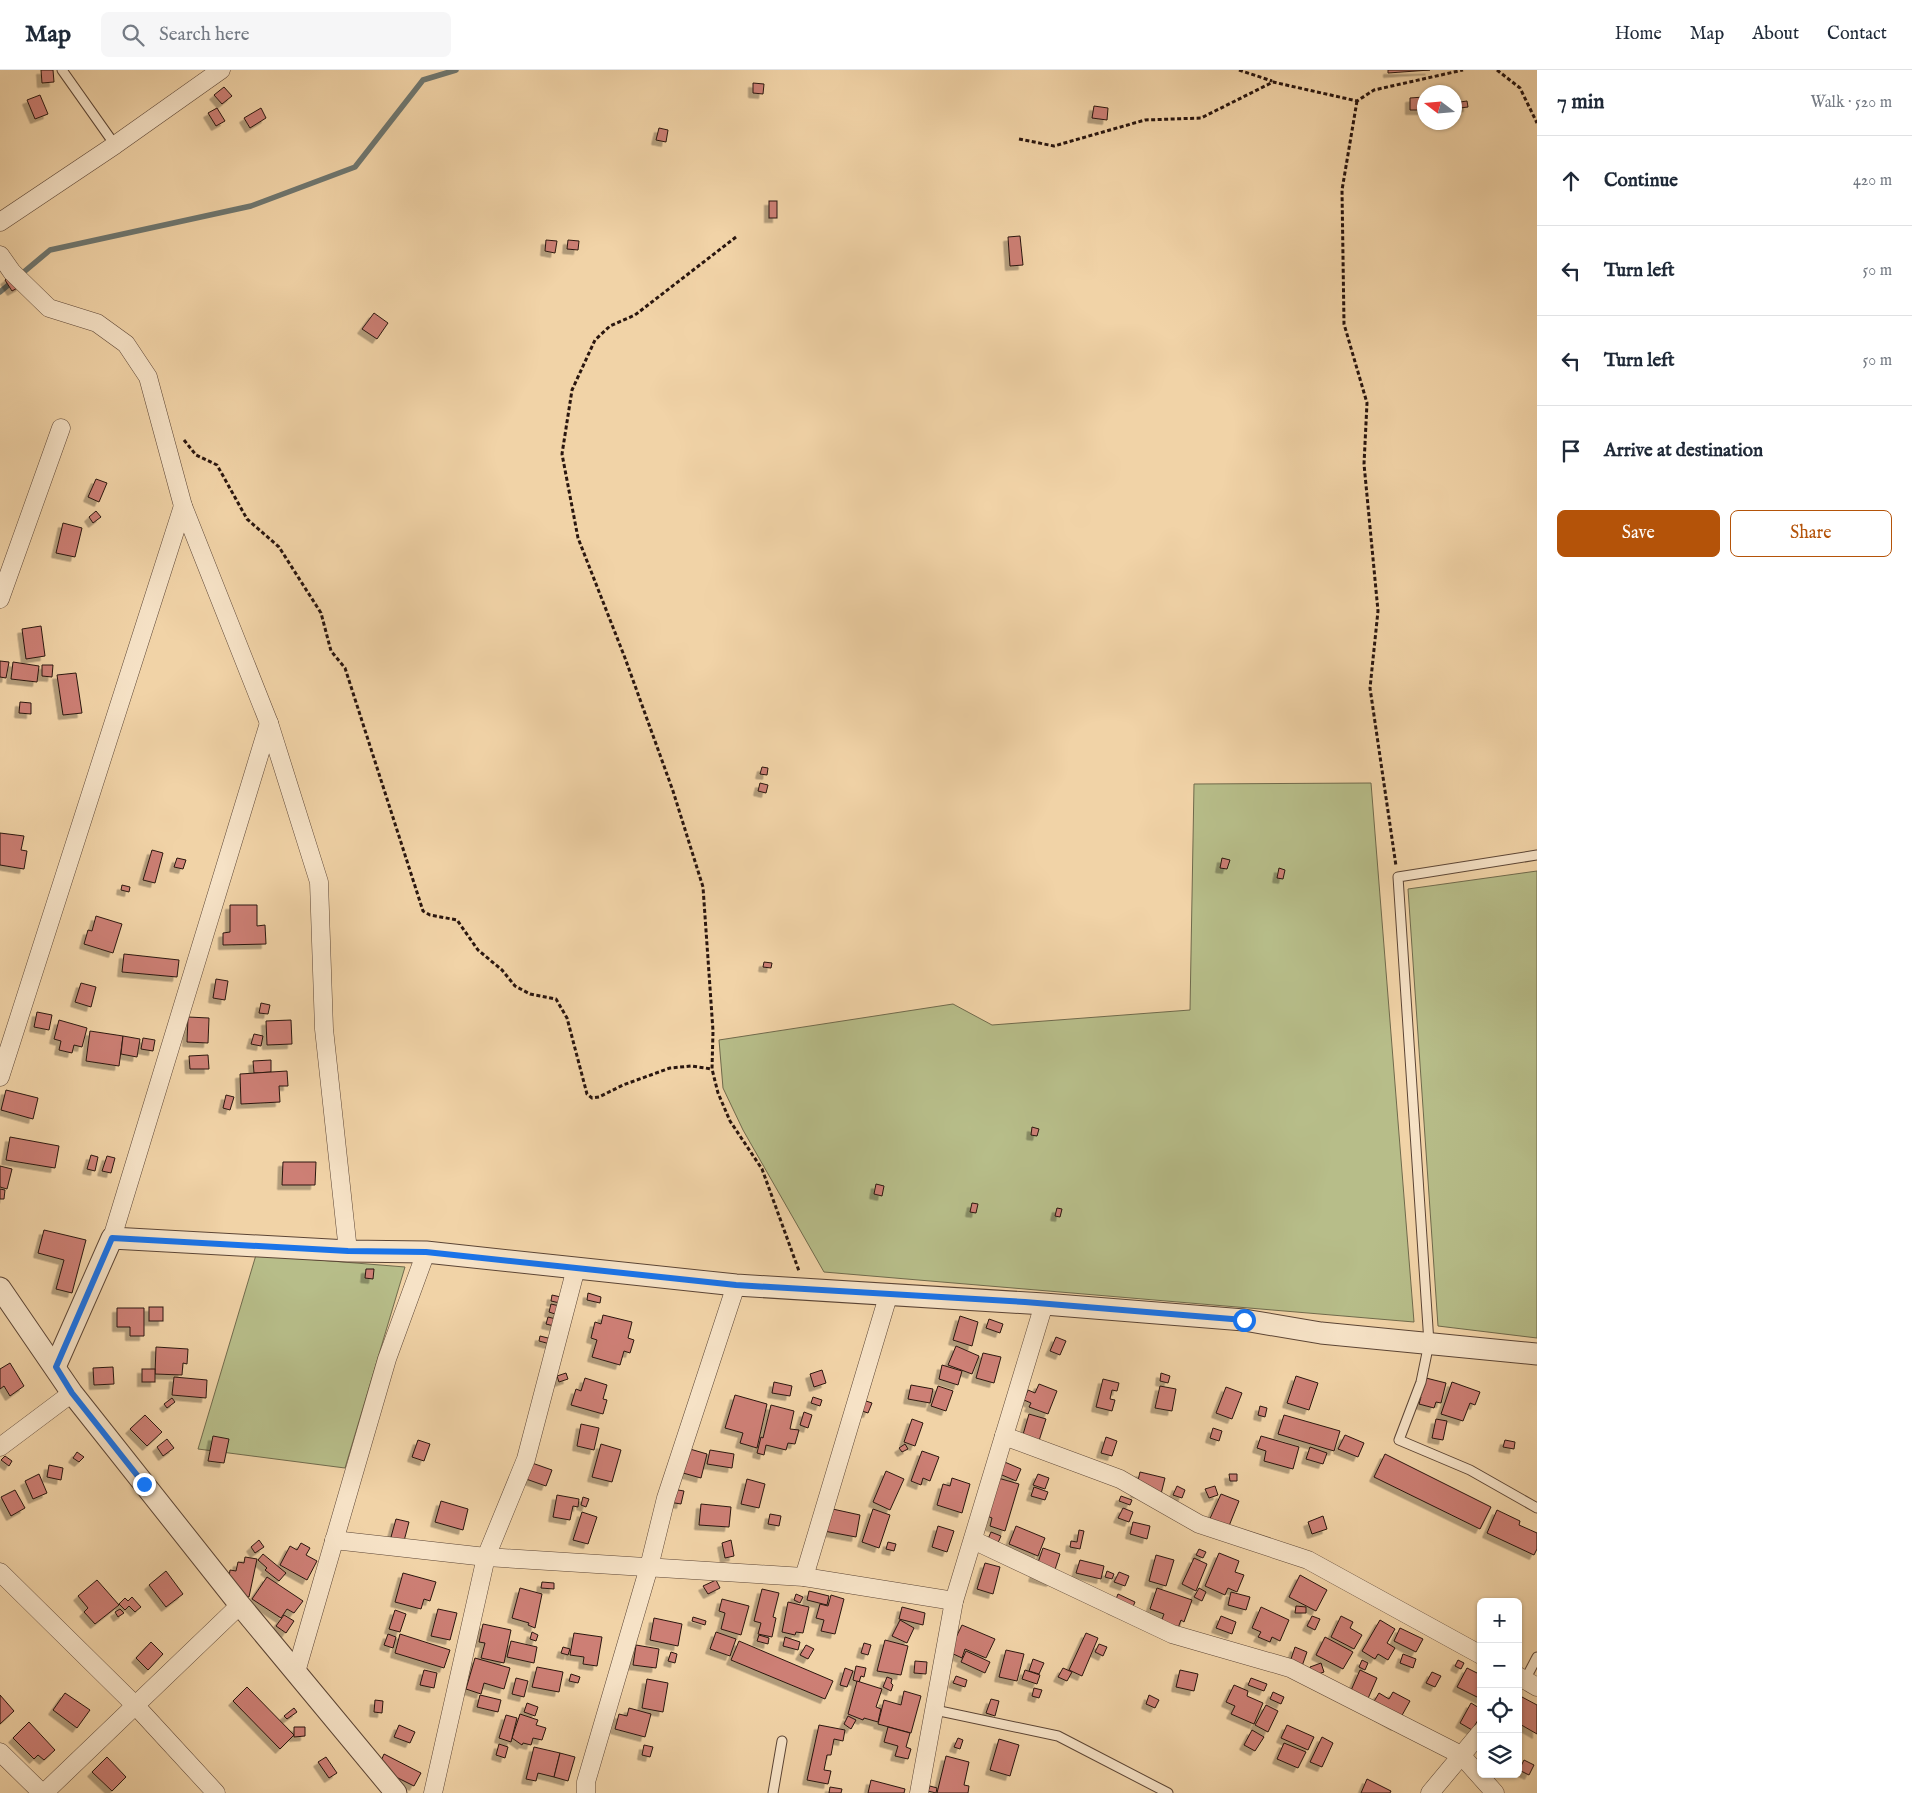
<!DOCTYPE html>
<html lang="en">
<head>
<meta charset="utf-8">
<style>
	body { margin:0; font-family:"IM FELL English",serif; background:#f6f6f7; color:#1f2937 }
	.controls { position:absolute; right:15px; bottom:15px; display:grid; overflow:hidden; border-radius:8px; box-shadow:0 1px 4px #0004 }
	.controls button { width:45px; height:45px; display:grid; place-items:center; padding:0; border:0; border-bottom:1px solid #e0e1e3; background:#fff; color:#1f2937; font:25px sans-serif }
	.compass { position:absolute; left:1417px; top:15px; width:45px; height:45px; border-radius:50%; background:#fff; box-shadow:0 1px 4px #0004; rotate:286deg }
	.stop { position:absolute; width:15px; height:15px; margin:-11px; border:4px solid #1a73e8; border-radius:50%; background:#fff }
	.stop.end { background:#1a73e8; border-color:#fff; box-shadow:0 1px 5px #0008 }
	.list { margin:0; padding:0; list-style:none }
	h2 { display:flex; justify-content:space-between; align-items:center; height:65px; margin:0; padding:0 20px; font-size:21px }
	h2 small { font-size:16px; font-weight:400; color:#747a83 }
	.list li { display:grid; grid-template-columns:32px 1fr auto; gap:15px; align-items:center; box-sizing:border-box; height:90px; padding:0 20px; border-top:1px solid #e0e1e3 }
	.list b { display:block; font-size:19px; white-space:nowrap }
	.list em { font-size:16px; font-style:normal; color:#747a83 }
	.actions { display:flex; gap:10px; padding:15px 20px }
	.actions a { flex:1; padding:11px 0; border:1px solid #b45309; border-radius:8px; text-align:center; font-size:18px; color:#b45309 }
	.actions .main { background:#b45309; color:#fff }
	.icon { flex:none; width:28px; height:28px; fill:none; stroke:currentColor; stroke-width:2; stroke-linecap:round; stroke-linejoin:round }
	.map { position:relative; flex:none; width:1537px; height:1723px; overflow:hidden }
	header { display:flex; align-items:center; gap:30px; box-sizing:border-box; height:70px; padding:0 25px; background:#fff; border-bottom:1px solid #e0e1e3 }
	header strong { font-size:24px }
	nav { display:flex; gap:28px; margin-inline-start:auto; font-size:18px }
	.search { width:350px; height:45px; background:#f6f6f7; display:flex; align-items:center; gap:12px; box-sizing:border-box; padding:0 18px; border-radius:8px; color:#747a83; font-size:19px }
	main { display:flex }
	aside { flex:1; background:#fff }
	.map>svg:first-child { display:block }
	.green { fill:#b7bd89; stroke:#706a4c }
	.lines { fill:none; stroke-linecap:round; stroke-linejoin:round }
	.stream { stroke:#6e766f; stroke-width:5.5 }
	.building { fill:#cd7f74; stroke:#2a160f; filter:url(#shadow) }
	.service-casing { stroke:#5c4535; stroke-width:11 }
	.minor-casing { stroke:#5c4535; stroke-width:19 }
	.tertiary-casing { stroke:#5c4535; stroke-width:23 }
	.path { stroke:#2a160f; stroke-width:3; stroke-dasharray:4 2.5; stroke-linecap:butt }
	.service { stroke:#f6e2c6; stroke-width:9 }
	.minor { stroke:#f6e2c6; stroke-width:18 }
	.tertiary { stroke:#f6e2c6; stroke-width:21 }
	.route { stroke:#1a73e8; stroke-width:6 }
</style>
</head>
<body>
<header>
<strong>Map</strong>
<div class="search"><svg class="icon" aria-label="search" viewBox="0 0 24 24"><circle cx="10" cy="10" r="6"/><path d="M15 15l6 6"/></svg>Search here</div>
<nav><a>Home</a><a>Map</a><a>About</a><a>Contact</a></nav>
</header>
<main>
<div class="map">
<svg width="1537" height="1723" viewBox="0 0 1537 1723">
	<defs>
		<filter id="shadow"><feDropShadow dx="-4.5" dy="4.5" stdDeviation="0" flood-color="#0004"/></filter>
	</defs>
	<rect width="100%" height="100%" fill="#f1d3a7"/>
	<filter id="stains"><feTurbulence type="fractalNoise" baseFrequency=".004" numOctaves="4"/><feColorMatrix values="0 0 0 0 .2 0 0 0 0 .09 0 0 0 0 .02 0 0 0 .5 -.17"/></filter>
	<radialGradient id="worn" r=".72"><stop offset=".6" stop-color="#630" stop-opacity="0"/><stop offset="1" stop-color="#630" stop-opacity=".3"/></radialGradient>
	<g class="green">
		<path d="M1371 713 1414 1252 824 1202 743 1060 723 1018 719 970 953 934 992 955 1190 940 1194 714Z"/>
		<path d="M1537 801V1268L1438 1256 1408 819Z"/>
		<path d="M256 1185 405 1197 345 1398 198 1379Z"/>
	</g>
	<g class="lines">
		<path class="stream" d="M0 222 50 180 251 136 355 97 423 10 456 0"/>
	</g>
	<g class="building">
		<path d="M41 0H53L54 12 42 13Z"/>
		<path d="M1388 0H1430L1388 3Z"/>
		<path d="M753 13 764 14 763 24 753 23Z"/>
		<path d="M224 17 232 26 222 34 214 25Z"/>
		<path d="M40 25 48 44 35 49 27 30Z"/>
		<path d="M1424 27V40H1410V28Z"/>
		<path d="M1467 31 1468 37 1460 38V32Z"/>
		<path d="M1094 36 1108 38 1107 50 1092 48Z"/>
		<path d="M217 38 225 51 216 56 208 43Z"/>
		<path d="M261 38 266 48 250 58 244 48Z"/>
		<path d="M659 58 668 60 666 72 656 70Z"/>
		<rect x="769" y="131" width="8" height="17"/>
		<path d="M1020 166 1023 195 1010 196 1008 167Z"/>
		<path d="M546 170 557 171 555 183 545 181Z"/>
		<path d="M568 170 579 171 578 180 567 179Z"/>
		<path d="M13 204 21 216 12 221 5 210Z"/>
		<path d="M374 243 388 253 377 269 362 259Z"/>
		<path d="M96 409 107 413 99 432 88 427Z"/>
		<path d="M96 441 101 447 93 453 89 447Z"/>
		<path d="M63 453 82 458 75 487 56 483Z"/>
		<path d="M41 556 45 586 26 589 22 559Z"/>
		<path d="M0 591 9 592 6 608 0 607Z"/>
		<path d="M13 592 39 596 37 612 11 609Z"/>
		<path d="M42 595H53L52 607 42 606Z"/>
		<path d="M76 603 82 643 63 645 57 605Z"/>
		<path d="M20 632 31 633V644L19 643Z"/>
		<path d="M762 697 768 698 767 705 760 704Z"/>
		<path d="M760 713 768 715 766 723 758 721Z"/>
		<path d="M0 763 24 766 21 780 27 781 24 799 0 795Z"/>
		<path d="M152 780 163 783 155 813 143 810Z"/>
		<path d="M177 788 186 790 183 799 174 797Z"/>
		<path d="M1222 788 1230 790 1227 799 1220 798Z"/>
		<path d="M1279 798 1285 800 1283 809 1277 808Z"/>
		<path d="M122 815 130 817 129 822 121 820Z"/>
		<path d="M230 835H257V856L265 855 266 874 223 875V863L230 862Z"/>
		<path d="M96 846 122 854 113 883 84 874 88 860 92 861Z"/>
		<path d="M124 884 179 890 177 907 122 902Z"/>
		<path d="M764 892 772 893 771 898 763 897Z"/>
		<path d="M216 909 228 911 225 930 213 928Z"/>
		<path d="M81 913 96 917 91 937 75 932Z"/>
		<path d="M261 933 270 935 268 944 259 943Z"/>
		<path d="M37 942 52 945 49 960 34 957Z"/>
		<path d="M188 947 209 948 208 973 187 972Z"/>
		<path d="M59 950 87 958 82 977 74 975 72 983 59 980 61 971 54 969Z"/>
		<path d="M291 950 292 974 267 975 266 951Z"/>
		<path d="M90 961 123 966 119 996 86 991Z"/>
		<path d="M254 964 263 966 261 976 251 974Z"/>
		<path d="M123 966 140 969 137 987 121 984Z"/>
		<path d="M143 968 155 970 153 981 141 979Z"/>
		<path d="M208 985 209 999H190L189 986Z"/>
		<path d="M271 990V1002L254 1003 253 991Z"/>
		<path d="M287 1001 288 1016H279L280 1032 241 1034 240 1004Z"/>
		<path d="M6 1020 38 1028 33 1049 1 1040Z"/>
		<path d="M226 1025 234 1027 230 1040 223 1038Z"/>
		<path d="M1032 1057 1039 1059 1037 1066 1031 1065Z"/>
		<path d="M10 1067 59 1076 55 1098 6 1090Z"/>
		<path d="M91 1085 98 1087 95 1101 87 1099Z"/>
		<path d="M107 1086 115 1088 111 1103 102 1101Z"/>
		<path d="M283 1092H316L315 1115H282Z"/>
		<path d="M0 1096 12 1099 7 1119 0 1117Z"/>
		<path d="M876 1114 884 1116 882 1126 874 1124Z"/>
		<path d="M0 1119 5 1120 4 1129H0Z"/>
		<path d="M972 1133 978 1134 976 1143 970 1142Z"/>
		<path d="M1057 1138 1062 1139 1060 1147 1055 1146Z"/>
		<path d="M44 1160 86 1170 72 1223 56 1219 64 1190 38 1183Z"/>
		<path d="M366 1199H374L373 1209 365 1208Z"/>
		<path d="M588 1223 601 1227 600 1233 587 1230Z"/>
		<path d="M552 1225 565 1228 564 1234 551 1231Z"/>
		<path d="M551 1234 564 1237 561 1246 549 1242Z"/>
		<rect x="149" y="1237" width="14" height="14"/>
		<path d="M117 1238H144V1266H130V1257H117Z"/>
		<path d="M603 1245 632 1252 628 1268 634 1270 630 1283 624 1281 620 1295 592 1287 597 1270 591 1268 595 1252 601 1254Z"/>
		<path d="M960 1246 978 1252 972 1276 953 1270Z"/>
		<path d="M548 1247 560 1250 558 1257 546 1254Z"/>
		<path d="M989 1249 1003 1254 1000 1263 986 1258Z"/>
		<path d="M540 1266 552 1269 550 1274 539 1271Z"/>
		<path d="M1056 1267 1066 1271 1060 1285 1050 1281Z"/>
		<path d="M956 1276 979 1286 972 1304 948 1295Z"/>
		<path d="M156 1277 188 1279 187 1294 183 1293 182 1305 155 1304Z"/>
		<path d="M983 1283 1001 1287 994 1313 976 1308Z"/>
		<path d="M10 1293 24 1316 10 1326 4 1316 0 1319V1299Z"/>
		<path d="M942 1295 962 1301 958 1315 939 1309Z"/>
		<path d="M113 1297 114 1314 94 1315 93 1298Z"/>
		<rect x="142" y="1299" width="13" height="13"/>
		<path d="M822 1300 826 1313 814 1317 810 1304Z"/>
		<path d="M566 1303 568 1309 559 1312 557 1306Z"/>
		<path d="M1161 1303 1170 1306 1168 1313 1160 1311Z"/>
		<path d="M1296 1306 1318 1313 1309 1340 1287 1333Z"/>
		<path d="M174 1307 207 1310 206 1328 172 1325Z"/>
		<path d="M1422 1307 1446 1313 1441 1333 1436 1332 1434 1338 1419 1334 1421 1327 1417 1326Z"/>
		<path d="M585 1308 607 1315 603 1329 607 1330 603 1344 571 1335 576 1319 581 1321Z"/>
		<path d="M1103 1309 1119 1313 1117 1321 1112 1320 1110 1329 1115 1330 1112 1341 1096 1337Z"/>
		<path d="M774 1312 792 1316 790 1326 772 1323Z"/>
		<path d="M1452 1312 1480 1322 1475 1335 1470 1333 1463 1351 1441 1344Z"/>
		<path d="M1039 1314 1057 1321 1048 1344 1029 1337 1031 1333 1024 1330 1028 1320 1035 1323Z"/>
		<path d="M911 1315 933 1319 930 1333 908 1329Z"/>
		<path d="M938 1316 953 1321 946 1341 931 1336Z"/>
		<path d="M1160 1316 1176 1319 1172 1341 1155 1338Z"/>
		<path d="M1226 1317 1242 1323 1232 1349 1216 1343Z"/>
		<path d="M735 1325 767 1334 757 1378 740 1373 743 1363 725 1358Z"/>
		<path d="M813 1327 822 1330 820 1336 811 1333Z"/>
		<path d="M172 1328 175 1332 167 1338 164 1334Z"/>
		<path d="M863 1330 872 1333 868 1343 859 1340Z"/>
		<path d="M771 1335 794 1341 790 1359 799 1360 795 1374 788 1373 786 1380 766 1375 764 1385 757 1383 761 1367 763 1368Z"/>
		<path d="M1260 1336 1267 1338 1265 1347 1258 1345Z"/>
		<path d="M804 1342 812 1345 808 1358 800 1355Z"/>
		<path d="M1029 1344 1046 1349 1036 1380 1022 1368Z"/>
		<path d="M145 1345 162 1362 147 1376 130 1359Z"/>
		<path d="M1284 1345 1340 1361 1334 1381 1278 1364Z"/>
		<path d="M912 1349 923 1353 915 1376 904 1372Z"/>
		<path d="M1436 1349 1447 1351 1443 1370 1432 1368Z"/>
		<path d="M581 1354 599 1358 594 1380 577 1376Z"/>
		<path d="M1213 1358 1222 1361 1219 1371 1210 1368Z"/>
		<path d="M1345 1365 1364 1373 1358 1387 1338 1379Z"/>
		<path d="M213 1366 229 1369 224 1393 208 1391Z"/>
		<path d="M1261 1366 1299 1377 1293 1399 1264 1391 1266 1381 1257 1378Z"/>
		<path d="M1106 1367 1117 1371 1112 1386 1101 1383Z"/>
		<path d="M167 1369 174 1378 163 1386 157 1377Z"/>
		<path d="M418 1370 430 1374 424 1391 412 1387Z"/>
		<path d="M1505 1370 1515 1372 1514 1379 1503 1377Z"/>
		<path d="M601 1374 621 1380 612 1412 592 1407Z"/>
		<path d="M905 1374 908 1379 902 1382 899 1378Z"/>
		<path d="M1310 1377 1327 1383 1323 1394 1306 1389Z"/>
		<path d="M690 1379 707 1384 701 1408 683 1403Z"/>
		<path d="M710 1380 734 1384 732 1398 707 1394Z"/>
		<path d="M922 1381 939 1387 930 1411 923 1408 921 1415 911 1411Z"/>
		<path d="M77 1382 84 1387 79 1392 73 1388Z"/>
		<path d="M1385 1384 1491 1437 1480 1459 1374 1407Z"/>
		<path d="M5 1386 12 1391 9 1396 1 1390Z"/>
		<path d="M1000 1390 1021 1399 1016 1411 995 1402Z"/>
		<path d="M532 1393 552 1400 546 1416 526 1409Z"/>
		<path d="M49 1395 63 1398 61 1410 47 1407Z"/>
		<path d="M886 1401 904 1409 890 1440 873 1432Z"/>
		<path d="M1140 1402 1165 1408 1161 1424 1135 1423Z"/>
		<path d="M39 1404 47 1423 33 1429 25 1411Z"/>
		<path d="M1038 1404 1049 1408 1045 1419 1033 1415Z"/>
		<path d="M1229 1404H1237V1411H1230Z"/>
		<path d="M952 1408 970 1414 962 1443 937 1435 943 1414 950 1416Z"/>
		<path d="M998 1408 1019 1414 1005 1461 990 1456 992 1448 987 1446Z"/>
		<path d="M747 1409 765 1414 759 1438 741 1434Z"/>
		<path d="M1177 1416 1185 1420 1182 1428 1173 1425Z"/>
		<path d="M1215 1416 1218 1425 1209 1428 1205 1419Z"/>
		<path d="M1034 1417 1048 1422 1045 1430 1031 1426Z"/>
		<path d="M672 1419 684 1421 681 1434 669 1432Z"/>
		<path d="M15 1420 25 1438 11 1446 1 1427Z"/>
		<path d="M1221 1424 1239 1431 1227 1461 1208 1453Z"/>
		<path d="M557 1425 579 1429 578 1437 573 1436 570 1450 553 1447Z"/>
		<path d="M1121 1426 1132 1430 1130 1435 1119 1431Z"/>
		<path d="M583 1427 589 1429 586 1437 581 1435Z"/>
		<path d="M441 1431 468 1439 463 1460 435 1452Z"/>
		<path d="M701 1434 731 1437 729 1457 699 1455Z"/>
		<path d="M828 1438 860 1445 856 1467 824 1461Z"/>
		<path d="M1123 1438 1133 1442 1129 1452 1118 1448Z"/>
		<path d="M873 1439 890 1445 879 1478 862 1472Z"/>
		<path d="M1497 1440 1520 1451 1519 1455 1537 1463V1479L1534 1485 1487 1463Z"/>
		<path d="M582 1442 597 1447 588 1474 573 1470Z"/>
		<path d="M770 1444 781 1446 779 1456 768 1454Z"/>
		<path d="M1323 1446 1327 1459 1312 1464 1308 1452Z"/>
		<path d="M396 1449 409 1452 404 1471 391 1467Z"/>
		<path d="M1133 1452 1150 1456 1147 1469 1130 1464Z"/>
		<path d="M938 1456 954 1461 947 1482 932 1477Z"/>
		<path d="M1016 1456 1045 1468 1038 1486 1009 1474Z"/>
		<path d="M1079 1460 1084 1461 1080 1479 1070 1477 1071 1471 1077 1472Z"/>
		<path d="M991 1462 1001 1466 997 1475 987 1471Z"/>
		<path d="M259 1470 264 1477 255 1483 251 1477Z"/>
		<path d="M731 1470 734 1486 725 1488 722 1473Z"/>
		<path d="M888 1472 896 1474 894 1481 886 1479Z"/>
		<path d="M301 1473 310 1478 306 1485 317 1491 307 1510 280 1495 290 1476 297 1480Z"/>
		<path d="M1043 1478 1060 1484 1051 1512 1033 1507Z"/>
		<path d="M1199 1479 1206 1482 1203 1488 1196 1485Z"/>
		<path d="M1219 1483 1239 1491 1235 1502 1244 1505 1237 1522 1228 1518 1225 1525 1205 1516Z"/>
		<path d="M263 1484 286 1503 279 1511 265 1500 267 1498 258 1490Z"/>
		<path d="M1156 1485 1174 1490 1166 1516 1149 1511Z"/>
		<path d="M245 1487 257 1489 249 1527 232 1523 228 1514 230 1500 236 1501 238 1492 244 1493Z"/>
		<path d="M1194 1488 1207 1494 1196 1521 1182 1514Z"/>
		<path d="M1080 1490 1104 1496 1101 1509 1076 1503Z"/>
		<path d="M985 1493 1000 1497 993 1524 977 1519Z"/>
		<path d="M166 1501 183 1524 166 1537 149 1515Z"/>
		<path d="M1107 1501 1114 1504 1112 1509 1105 1507Z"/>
		<path d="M1119 1502 1129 1506 1125 1516 1114 1512Z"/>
		<path d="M403 1503 436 1512 430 1531 424 1529 421 1539 395 1532Z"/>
		<path d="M1300 1505 1327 1520 1316 1541 1289 1527Z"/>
		<path d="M267 1507 303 1531 294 1543 287 1539 281 1548 252 1529Z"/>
		<path d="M97 1510 119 1535 95 1554 84 1542 88 1538 78 1526Z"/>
		<path d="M716 1510 720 1518 708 1524 703 1516Z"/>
		<path d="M542 1512 554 1513V1519L541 1518Z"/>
		<path d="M520 1518 542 1524 535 1558 528 1555 529 1553 512 1548Z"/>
		<path d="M1157 1518 1192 1530 1184 1552 1181 1550 1178 1558 1161 1552 1164 1544 1150 1539Z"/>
		<path d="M1199 1518 1206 1522 1202 1531 1194 1527Z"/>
		<path d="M762 1519 779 1523 773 1547 776 1548 772 1567 758 1564 761 1553 754 1551Z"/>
		<path d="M809 1521 829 1526 827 1535 807 1530Z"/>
		<path d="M1231 1522 1250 1527 1246 1540 1228 1535Z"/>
		<path d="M796 1524 803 1527 800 1533 794 1530Z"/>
		<path d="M1118 1524 1135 1532 1129 1546 1112 1539Z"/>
		<path d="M831 1525 844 1529 835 1564 821 1561 824 1550 816 1548 820 1534 828 1536Z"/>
		<path d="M132 1527 141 1537 135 1542 129 1536 125 1540 119 1534 125 1528 128 1531Z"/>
		<path d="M722 1529 749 1536 741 1565 721 1559 725 1543 719 1541Z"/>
		<path d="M788 1532 809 1537 803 1563 796 1562 795 1565 782 1562Z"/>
		<path d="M1296 1536 1306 1537V1543H1295Z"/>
		<path d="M902 1537 925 1543 923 1555 899 1549Z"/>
		<path d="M1261 1537 1289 1550 1280 1571 1272 1567 1270 1572 1258 1567 1261 1562 1252 1558Z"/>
		<path d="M120 1539 124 1543 118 1547 115 1542Z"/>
		<path d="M438 1539 457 1543 450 1570 431 1566Z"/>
		<path d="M395 1540 406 1544 400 1562 389 1559Z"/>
		<path d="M284 1545 294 1551 286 1563 276 1556Z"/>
		<path d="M1221 1546 1236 1552 1232 1564 1216 1558Z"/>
		<path d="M1312 1546 1320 1549 1315 1560 1307 1556Z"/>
		<path d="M1341 1546 1353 1552 1350 1558 1362 1565 1354 1579 1331 1567Z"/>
		<path d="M693 1547 706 1551 705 1555 692 1551Z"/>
		<path d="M654 1548 682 1554 678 1576 650 1570Z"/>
		<path d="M900 1550 914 1558 907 1573 892 1566Z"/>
		<path d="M1380 1550 1395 1559 1387 1573 1395 1578 1388 1590 1378 1584 1375 1589 1362 1581Z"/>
		<path d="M483 1554 511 1560 504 1593 481 1588 485 1573 479 1572Z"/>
		<path d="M962 1555 995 1569 986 1588 965 1579 962 1588 949 1582Z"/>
		<path d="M1400 1558 1423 1569 1416 1582 1394 1571Z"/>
		<path d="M532 1562 538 1565 536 1571 530 1569Z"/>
		<path d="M716 1562 736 1569 730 1586 710 1579Z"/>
		<path d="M574 1563 602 1567 597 1596 583 1594 584 1587 570 1585Z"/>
		<path d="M1086 1563 1098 1568 1082 1606 1069 1600Z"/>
		<path d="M388 1564 396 1567 393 1578 384 1575Z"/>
		<path d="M400 1564 450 1580 444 1598 395 1583Z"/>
		<path d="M759 1565 769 1568 768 1574 757 1571Z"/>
		<path d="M785 1567 800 1572 798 1580 783 1576Z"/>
		<path d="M1325 1567 1353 1582 1343 1599 1316 1585Z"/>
		<path d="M885 1570 908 1576 901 1605 877 1601Z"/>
		<path d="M511 1571 537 1577 534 1593 507 1587Z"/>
		<path d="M739 1571 833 1611 825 1629 731 1590Z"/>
		<path d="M151 1572 163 1584 148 1600 136 1588Z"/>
		<path d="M864 1573 871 1575 868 1585 861 1583Z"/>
		<path d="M1099 1574 1107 1577 1103 1586 1095 1582Z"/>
		<path d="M636 1575 659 1579 656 1598 633 1595Z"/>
		<path d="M806 1575 814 1579 808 1589 800 1585Z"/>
		<path d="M563 1577 570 1579 568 1585 561 1583Z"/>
		<path d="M1295 1577 1307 1582 1301 1599 1289 1595Z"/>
		<path d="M1006 1580 1024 1584 1017 1611 999 1607Z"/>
		<path d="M966 1581 990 1592 985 1603 961 1592Z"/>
		<path d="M671 1582 677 1584 675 1593 668 1591Z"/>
		<path d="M1403 1584 1416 1589 1413 1598 1400 1593Z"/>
		<path d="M475 1588 510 1598 504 1619 484 1613 481 1624 466 1619Z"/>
		<path d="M1033 1589 1044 1593 1039 1604 1029 1601Z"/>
		<path d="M1362 1590 1368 1593 1365 1600 1359 1597Z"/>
		<path d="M1458 1590 1464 1593 1461 1599 1455 1596Z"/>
		<path d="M915 1591 927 1592 926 1604 914 1603Z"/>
		<path d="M1321 1593 1324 1602 1313 1606 1310 1597Z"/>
		<path d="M856 1596 866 1598 864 1607 861 1606 859 1612 853 1610Z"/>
		<path d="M537 1597 563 1602 559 1622 532 1617Z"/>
		<path d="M845 1598 853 1601 847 1617 840 1615Z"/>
		<path d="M1063 1598 1072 1602 1067 1611 1058 1607Z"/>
		<path d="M1467 1598 1481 1605V1629L1457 1617Z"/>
		<path d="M424 1600 437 1603 434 1618 420 1615Z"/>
		<path d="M1025 1600 1040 1605 1037 1614 1022 1609Z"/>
		<path d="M1180 1600 1198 1604 1194 1621 1176 1617Z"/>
		<path d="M1360 1600 1377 1608 1366 1633 1349 1625Z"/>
		<path d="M1432 1602 1441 1606 1435 1617 1426 1613Z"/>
		<path d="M571 1604 580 1607 578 1613 569 1611Z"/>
		<path d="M956 1606 967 1610 965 1617 953 1613Z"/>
		<path d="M887 1607 892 1609 891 1613 893 1615 891 1621 883 1617Z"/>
		<path d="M516 1608 528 1611 524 1627 512 1624Z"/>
		<path d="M1251 1608 1267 1614 1264 1621 1248 1615Z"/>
		<path d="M647 1609 668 1613 663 1642 642 1638Z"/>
		<path d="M857 1611 882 1619 876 1637 881 1639 878 1652 864 1648 863 1650 848 1644Z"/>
		<path d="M1234 1615 1248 1621 1247 1626 1263 1633 1254 1654 1231 1644 1235 1636 1226 1632Z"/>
		<path d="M247 1617 294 1665 280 1679 233 1631Z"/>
		<path d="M1034 1618 1042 1620 1039 1628 1032 1626Z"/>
		<path d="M904 1621 921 1626 911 1663 878 1654 884 1630 901 1635Z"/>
		<path d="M1273 1622 1284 1627 1281 1634 1270 1629Z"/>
		<path d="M1393 1622 1410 1631 1396 1656 1369 1640 1379 1623 1389 1629Z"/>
		<path d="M65 1623 90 1640 77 1658 53 1640Z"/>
		<path d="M0 1625 14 1641 0 1654Z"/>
		<path d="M480 1625 501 1630 498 1642 477 1637Z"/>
		<path d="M1149 1625 1159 1630 1155 1638 1146 1634Z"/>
		<path d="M1522 1627 1537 1635V1664L1518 1653V1634Z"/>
		<path d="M991 1629 999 1631 995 1646 986 1643Z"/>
		<path d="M375 1630 383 1631 382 1643 374 1642Z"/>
		<path d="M527 1633 538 1637 535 1646 524 1642Z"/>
		<path d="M1471 1633 1481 1639V1645L1472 1660 1460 1653Z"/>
		<path d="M1266 1635 1278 1641 1268 1662 1255 1655Z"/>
		<path d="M294 1638 297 1642 287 1649 284 1646Z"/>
		<path d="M629 1638 651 1644 645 1667 615 1659 619 1644 627 1646Z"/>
		<path d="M520 1644 538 1650 536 1655 546 1658 542 1670 533 1668 531 1675 523 1673 522 1675 512 1668Z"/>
		<path d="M506 1645 517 1648 511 1672 499 1668Z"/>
		<path d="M848 1646 856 1650 851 1659 844 1654Z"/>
		<path d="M29 1652 55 1680 44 1690 38 1685 34 1689 13 1668Z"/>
		<path d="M399 1655 415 1662 410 1673 394 1667Z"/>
		<path d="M819 1655 845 1660 843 1671 834 1669 831 1685H827L824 1700 831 1701 828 1714 807 1710Z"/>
		<path d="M1287 1655 1314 1667 1308 1680 1281 1668Z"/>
		<path d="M294 1657H305V1666L294 1667Z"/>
		<path d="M888 1657 910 1663 906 1677 911 1679 908 1689 895 1686 898 1676 884 1672Z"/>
		<path d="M1252 1660 1264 1667 1255 1681 1244 1675Z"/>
		<path d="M1322 1667 1333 1673 1322 1697 1310 1692Z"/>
		<path d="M958 1668 963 1670 960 1679 954 1677Z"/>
		<path d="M999 1669 1019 1675 1010 1706 990 1700Z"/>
		<path d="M1284 1673 1306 1682 1298 1698 1277 1689Z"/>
		<path d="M499 1674 508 1677 505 1688 496 1685Z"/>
		<path d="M644 1675 653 1677 650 1687 642 1685Z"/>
		<path d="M534 1677 560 1683 554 1707 538 1703 536 1711 526 1709Z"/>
		<path d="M560 1683 575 1687 568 1711 554 1707Z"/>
		<path d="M384 1684 421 1703 414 1716 378 1698Z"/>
		<path d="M946 1686 969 1692 964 1715 969 1716 968 1723H937Z"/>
		<path d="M107 1687 126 1707 112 1721 92 1702Z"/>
		<path d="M326 1687 337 1703 329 1708 318 1692Z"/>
		<path d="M1524 1690 1534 1695 1529 1705 1519 1700Z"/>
		<path d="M1367 1709 1391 1721 1390 1723H1361Z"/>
		<path d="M871 1710 905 1719 904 1723H868Z"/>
		<path d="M930 1716 937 1718 936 1723 928 1721Z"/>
		<path d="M830 1717 842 1719 841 1723H829Z"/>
	</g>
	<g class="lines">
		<defs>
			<g id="service">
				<path d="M62 0 115 75"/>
				<path d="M1537 785 1398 807 1429 1273 1421 1312 1399 1370 1470 1400 1537 1438"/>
				<path d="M1525 1610 1537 1587"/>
				<path d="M935 1640 1058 1666 1168 1723"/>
				<path d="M773 1723 782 1671"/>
			</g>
			<g id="minor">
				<path d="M0 152 115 75 221 0"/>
				<path d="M0 185 12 202 49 238 97 253 126 274 148 307 183 436 269 653 319 812 324 959 348 1181"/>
				<path d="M0 529 61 358"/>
				<path d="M0 1007 183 436"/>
				<path d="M112 1168 269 653"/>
				<path d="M1004 1366 1120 1409 1199 1454 1308 1490 1481 1585"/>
				<path d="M0 1377 72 1323"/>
				<path d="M334 1470 486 1487 804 1507 954 1531"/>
				<path d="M973 1470 1172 1564 1290 1598 1461 1685 1495 1723"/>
				<path d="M0 1502 135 1635 216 1723"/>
				<path d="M804 1507 889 1223"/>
				<path d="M296 1602 387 1289 426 1182"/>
				<path d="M1518 1606 1537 1617"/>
				<path d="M0 1682 42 1723"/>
				<path d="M44 1723 240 1535"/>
				<path d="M433 1723 486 1487 526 1389 576 1198"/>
				<path d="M586 1723V1712L649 1497 666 1428 736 1215"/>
				<path d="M919 1723 954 1531 1044 1234"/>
				<path d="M1430 1723 1481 1662"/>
			</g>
			<g id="tertiary">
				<path d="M0 1218 72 1323 240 1535 396 1723"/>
				<path d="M55 1297 112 1168 348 1181 426 1182 736 1215 1044 1234 1244 1250 1321 1263 1537 1284"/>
			</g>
		</defs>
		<use href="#service" class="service-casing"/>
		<use href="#minor" class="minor-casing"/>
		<use href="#tertiary" class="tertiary-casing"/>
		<g class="path">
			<path d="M1239 0 1272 11"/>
			<path d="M1497 0 1520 18 1537 53"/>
			<path d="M1357 31 1342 120 1344 254 1367 333 1364 394 1378 541 1370 618 1396 796"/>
			<path d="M1019 69 1054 76 1145 50 1201 48 1273 12 1357 31 1374 20 1463 0"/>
			<path d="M736 167 635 245 610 256 595 270 572 320 562 384 578 468 625 588 673 721 703 817 713 961 712 999 718 1023 730 1051 762 1099 799 1201"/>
			<path d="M184 370 196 385 217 395 247 449 279 477 321 543 331 581 345 598 423 841 430 845 457 850 478 880 502 900 515 916 530 924 556 929 567 948 587 1024 592 1028 599 1027 623 1015 670 998 691 996 712 999"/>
		</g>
		<use href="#service" class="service"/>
		<use href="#minor" class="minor"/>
		<use href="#tertiary" class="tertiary"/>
	</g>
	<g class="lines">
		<path class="route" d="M144 1414 72 1323 56 1297 112 1168 348 1181 426 1182 736 1215 1025 1232 1244 1250"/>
	</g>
	<rect width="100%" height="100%" filter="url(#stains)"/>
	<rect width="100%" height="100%" fill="url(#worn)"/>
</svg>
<div class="controls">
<button>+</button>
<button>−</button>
<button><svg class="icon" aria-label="locate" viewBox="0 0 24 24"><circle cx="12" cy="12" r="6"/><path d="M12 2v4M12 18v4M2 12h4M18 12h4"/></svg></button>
<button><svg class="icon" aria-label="layers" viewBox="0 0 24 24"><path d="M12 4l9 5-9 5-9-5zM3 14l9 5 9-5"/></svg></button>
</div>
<svg class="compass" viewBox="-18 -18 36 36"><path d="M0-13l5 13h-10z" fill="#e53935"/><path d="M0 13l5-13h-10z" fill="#747a83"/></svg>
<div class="stop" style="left:1244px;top:1250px"></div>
<div class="stop end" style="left:144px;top:1414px"></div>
</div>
<aside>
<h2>7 min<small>Walk · 520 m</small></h2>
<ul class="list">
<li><svg class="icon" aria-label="ahead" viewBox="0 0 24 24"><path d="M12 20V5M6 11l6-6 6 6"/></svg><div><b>Continue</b></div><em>420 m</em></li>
<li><svg class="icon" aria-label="left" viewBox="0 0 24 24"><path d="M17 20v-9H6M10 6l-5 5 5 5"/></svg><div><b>Turn left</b></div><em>50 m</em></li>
<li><svg class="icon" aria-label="left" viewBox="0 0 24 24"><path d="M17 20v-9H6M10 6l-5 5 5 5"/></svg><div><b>Turn left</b></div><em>50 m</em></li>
<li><svg class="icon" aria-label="arrive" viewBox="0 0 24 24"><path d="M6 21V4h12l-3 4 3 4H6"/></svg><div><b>Arrive at destination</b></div></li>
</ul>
<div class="actions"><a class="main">Save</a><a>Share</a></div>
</aside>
</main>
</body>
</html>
